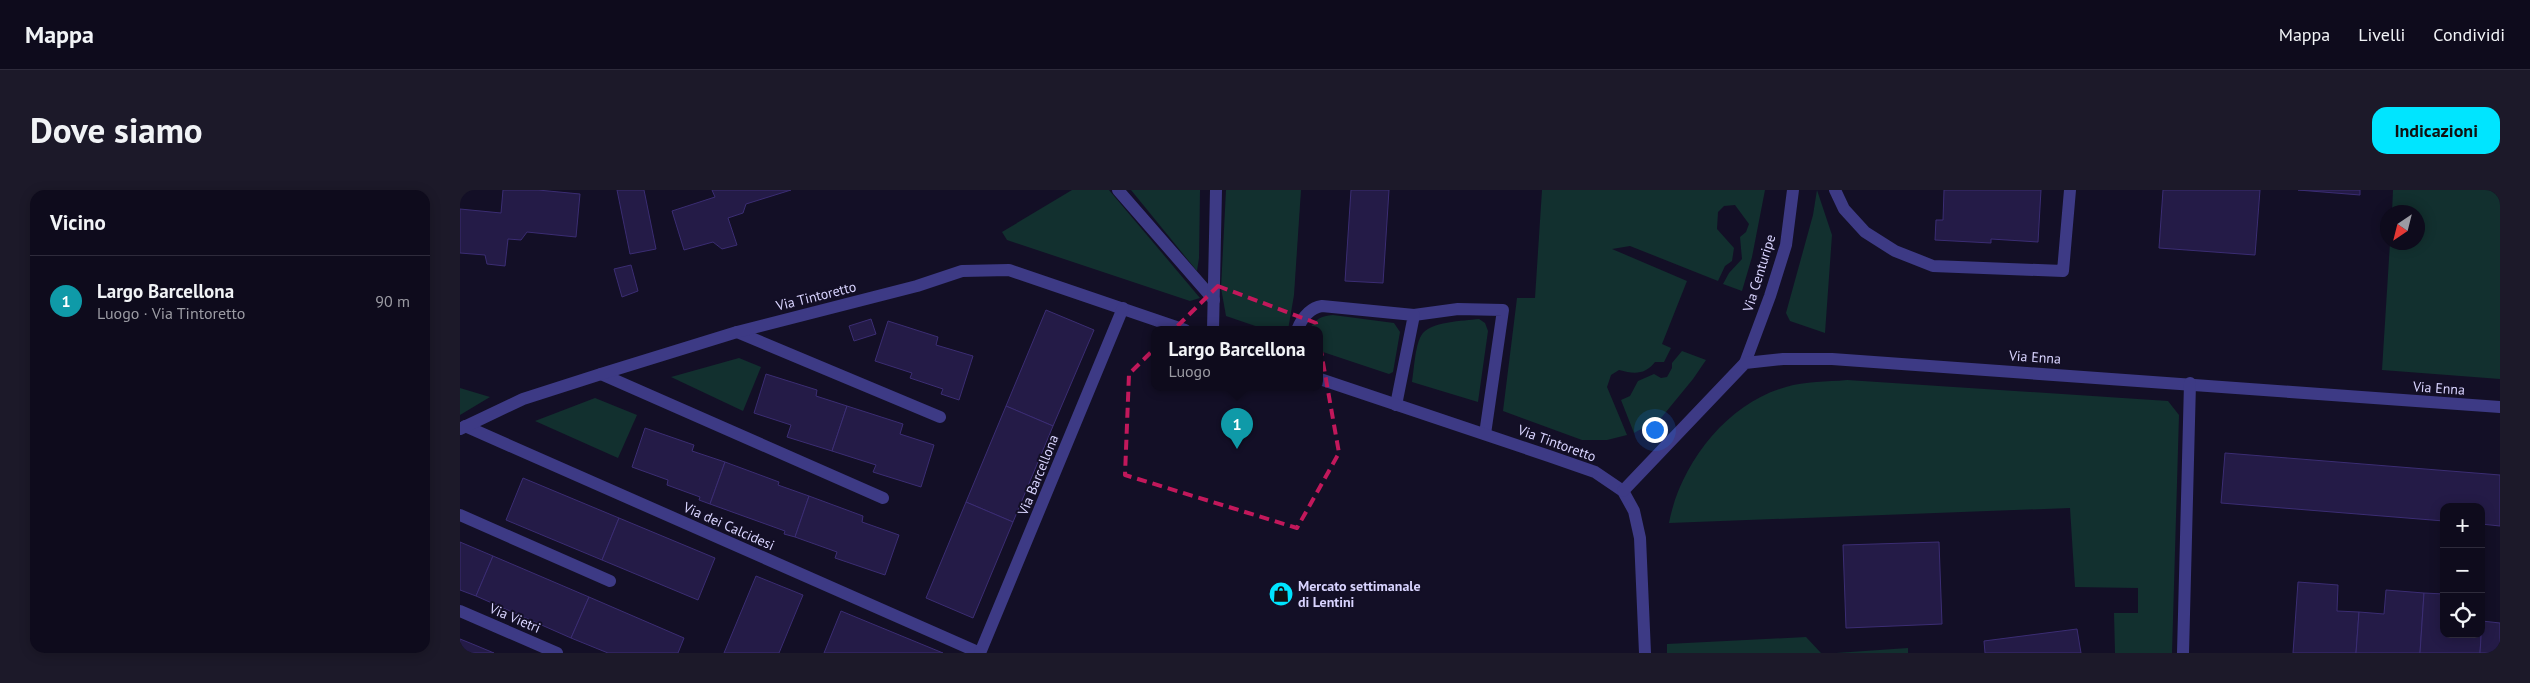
<!DOCTYPE html>
<html lang="it">
<head>
<meta charset="utf-8">
<style>
	body { margin:0; font-family:"PT Sans",sans-serif; background:#1c1929; color:#f1f3f6 }
	.controls { position:absolute; right:15px; bottom:15px; display:grid; overflow:hidden; border-radius:10px; box-shadow:0 2px 12px #0003 }
	.controls button { width:45px; height:45px; display:grid; place-items:center; padding:0; border:0; border-bottom:1px solid #2e2b3b; background:#0e0b1c; color:#f1f3f6; font:25px sans-serif }
	.compass { position:absolute; left:1920px; top:15px; width:45px; height:45px; border-radius:50%; background:#0e0b1c; box-shadow:0 2px 12px #0003; rotate:215deg }
	.you { position:absolute; left:1194px; top:239px; width:18px; height:18px; margin:-12px; border:4px solid #fff; border-radius:50%; background:#1a73e8; box-shadow:0 0 0 8px #1a73e833 }
	.badge { display:grid; place-items:center; width:32px; height:32px; border-radius:50%; background:#00e5ff; color:#fff; font-size:16px; font-weight:700 }
	.pin { position:absolute; translate:-50% -41px; filter:drop-shadow(0 1px 2px #0008) }
	.pin::after { content:''; position:absolute; top:26px; width:18px; height:15px; background:inherit; clip-path:polygon(0 0,100% 0,50% 100%) }
	.popup { position:absolute; left:691px; top:136px; width:172px; height:65px; box-sizing:border-box; display:grid; place-content:center; border-radius:10px; background:#0e0b1c; filter:drop-shadow(0 1px 4px #0005); font-size:16px; white-space:nowrap; color:#9b9ba3 }
	.popup b { font-size:19px; color:#f1f3f6 }
	.popup::after { content:''; position:absolute; left:50%; top:100%; margin-left:-10px; border:10px solid transparent; border-top-color:#0e0b1c }
	.list { margin:0; padding:0; list-style:none }
	h2 { display:flex; justify-content:space-between; align-items:center; height:65px; margin:0; padding:0 20px; font-size:21px }
	h2 small { font-size:16px; font-weight:400; color:#9b9ba3 }
	.list li { display:grid; grid-template-columns:32px 1fr auto; gap:15px; align-items:center; box-sizing:border-box; height:90px; padding:0 20px; border-top:1px solid #2e2b3b }
	.list b { display:block; font-size:19px; white-space:nowrap }
	.list p { margin:0; font-size:16px; white-space:nowrap; color:#9b9ba3 }
	.list em { font-size:16px; font-style:normal; color:#9b9ba3 }
	.icon { flex:none; width:28px; height:28px; fill:none; stroke:currentColor; stroke-width:2; stroke-linecap:round; stroke-linejoin:round }
	.map { position:relative; flex:none; width:2040px; height:463px; overflow:hidden; border-radius:15px }
	header { display:flex; align-items:center; gap:30px; box-sizing:border-box; height:70px; padding:0 25px; background:#0e0b1c; border-bottom:1px solid #2e2b3b }
	header strong { font-size:24px }
	nav { display:flex; gap:28px; margin-inline-start:auto; font-size:18px }
	.intro { display:flex; align-items:center; justify-content:space-between; box-sizing:border-box; height:120px; padding:0 30px }
	h1 { margin:0; font-size:35px }
	.button { padding:12px 22px; border-radius:15px; background:#00e5ff; color:#111; font-size:18px; font-weight:700 }
	main { display:flex; gap:30px; padding:0 30px }
	aside { flex:1; background:#0e0b1c; border-radius:15px; box-shadow:0 2px 12px #0003 }
	.map>svg:first-child { display:block }
	.green { fill:#12302f }
	.building { fill:#241b47; stroke:#3b2d73 }
	.lines { fill:none; stroke-linecap:round; stroke-linejoin:round }
	.service { stroke:#3d3a85; stroke-width:12 }
	.minor { stroke:#3d3a85; stroke-width:12 }
	.marked { fill:none; stroke:#c2185b; stroke-width:4; stroke-dasharray:10 6; stroke-linejoin:round }
	.labels { text-anchor:middle; stroke-width:4; stroke-linejoin:round; paint-order:stroke }
	.street-label { font-size:14px; fill:#d9d4ff; stroke:#130f26 }
	.poi-label { font-size:14px; font-weight:bold; fill:#d9d4ff; stroke:#130f26; text-anchor:start }
</style>
</head>
<body>
<header>
<strong>Mappa</strong>
<nav><a>Mappa</a><a>Livelli</a><a>Condividi</a></nav>
</header>
<div class="intro"><h1>Dove siamo</h1><a class="button">Indicazioni</a></div>
<main>
<aside>
<h2>Vicino<small></small></h2>
<ul class="list">
<li><span class="badge" style="background:#0f9aa8">1</span><div><b>Largo Barcellona</b><p>Luogo · Via Tintoretto</p></div><em>90 m</em></li>
</ul>
</aside>
<div class="map">
<svg width="2040" height="463" viewBox="0 0 2040 463">
	<rect width="100%" height="100%" fill="#130f26"/>
	<g class="green">
		<path d="M612 0H649L740 108 730 111 547 50 542 42Z"/>
		<path d="M671 0H740L739 68 737 81Z"/>
		<path d="M766 0H841L834 105 828 140H807L766 126 761 98Z"/>
		<path d="M1082 0H1305L1292 67 1282 101 1263 94 1269 83 1282 69 1280 47 1286 42 1289 34 1275 15 1264 16 1258 22 1257 39 1274 58 1272 71 1265 76 1258 91 1170 56 1152 59 1227 91 1202 154 1211 158 1204 172H1195C1185 185 1174 184 1159 180L1151 185 1147 197 1167 245 1147 250H1122L1043 221 1057 108H1075Z"/>
		<path d="M1357 0 1372 45 1365 143 1330 131 1326 123 1353 25Z"/>
		<path d="M1933 0H2040V189L1922 180 1930 53 1958 52V22H1932Z"/>
		<path d="M873 125 934 133 940 142 933 182 929 184 860 161V140H849C855 129 861 126 873 125Z"/>
		<path d="M1019 129 1025 133 1028 141 1018 212 952 192C954 181 955 156 961 146 969 131 1004 131 1019 129Z"/>
		<path d="M1222 161 1246 170 1233 189 1201 228 1174 243 1161 210 1170 206 1178 191 1194 184 1201 188 1207 187 1212 178V173Z"/>
		<path d="M279 168 301 177 283 221 211 187Z"/>
		<path d="M1387 190 1708 211 1719 225 1712 463H1655L1654 423H1678V398L1615 397 1610 318 1209 333C1220 274 1267 213 1326 197 1345 191 1367 192 1387 190Z"/>
		<path d="M0 198 30 207 0 225Z"/>
		<path d="M135 208 177 225 158 268 75 231Z"/>
		<path d="M1346 447 1361 463H1207V454Z"/>
		<path d="M1448 458V463H1376Z"/>
	</g>
	<g class="building">
		<path d="M43 0H78L120 4 116 47 67 42 61 50 48 49 45 76 27 74 25 65 0 63V19L41 23Z"/>
		<path d="M157 0H184L196 59 170 64Z"/>
		<path d="M252 0H331L286 14 283 23 268 28 277 55 262 59 253 52 224 60 212 21 255 7Z"/>
		<path d="M891 0H929L923 93 885 91Z"/>
		<path d="M1484 0H1581L1578 52 1531 49V53L1475 50 1476 30H1483Z"/>
		<path d="M1703 0H1800L1795 65 1699 58Z"/>
		<path d="M1838 0H1900V5Z"/>
		<path d="M171 75 178 101 162 107 154 79Z"/>
		<path d="M586 120 634 140 593 236 546 216Z"/>
		<path d="M411 129 416 144 394 151 389 136Z"/>
		<path d="M428 131 478 147 476 155 513 166 499 210 481 204 483 199 450 188 452 183 415 171Z"/>
		<path d="M306 184 357 200 356 206 387 216 372 261 327 247 331 235 294 223Z"/>
		<path d="M387 216 443 234 440 244 474 255 461 297 413 282 416 275 372 261Z"/>
		<path d="M546 216 593 236 553 332 506 312Z"/>
		<path d="M185 238 234 255 232 261 265 272 250 314 239 310 240 307 207 295 208 290 172 277Z"/>
		<path d="M1765 263 2040 285V336L2021 334V317H1984V331L1761 313Z"/>
		<path d="M265 272 319 292 318 295 349 306 335 347 324 344 325 341 250 314Z"/>
		<path d="M63 288 159 328 142 370 46 330Z"/>
		<path d="M349 306 403 326 402 332 439 345 425 385 375 368 377 362 335 347Z"/>
		<path d="M506 312 553 332 513 428 466 408Z"/>
		<path d="M159 328 255 368 238 410 142 370Z"/>
		<path d="M0 352 33 366 16 406 0 400Z"/>
		<path d="M1479 352 1482 434 1386 438 1383 355Z"/>
		<path d="M33 366 129 407 111 448 16 406Z"/>
		<path d="M296 386 343 405 319 463H264Z"/>
		<path d="M1838 392 1878 395 1877 421 1899 422 1896 463H1833Z"/>
		<path d="M1926 400 1964 403 1960 463H1896L1899 422 1924 424Z"/>
		<path d="M1964 403 1984 404V444H2021L2022 431 2020 463H1960Z"/>
		<path d="M129 407 224 448 218 463H148L111 448Z"/>
		<path d="M381 421 483 463H364Z"/>
		<path d="M2022 431 2040 433V463H2020Z"/>
		<path d="M1617 439 1621 463H1525L1524 451Z"/>
		<path d="M0 449 10 453 34 463H0Z"/>
	</g>
	<g class="lines">
		<g class="service">
			<path d="M658 0 754 110"/>
			<path d="M1375 0 1384 19 1405 42 1435 61 1473 76 1603 81 1610 0"/>
			<path d="M954 125 998 119 1043 120 1025 244"/>
			<path d="M753 140 756 0"/>
			<path d="M837 140C842 128 849 118 862 116L954 125 936 215"/>
			<path d="M277 142 480 227"/>
			<path d="M141 184 423 308"/>
			<path d="M0 325 150 391"/>
		</g>
		<g class="minor">
			<path d="M1285 173 1310 106 1326 55 1333 0"/>
			<path d="M860 189 1089 266 1135 282 1163 301 1174 321 1180 348 1185 463"/>
			<path d="M5 236 520 463"/>
			<path d="M0 239 63 209 141 184 277 142 457 96 502 81 549 80 725 140"/>
			<path d="M1163 301 1285 173 1323 169H1372L2040 217"/>
			<path d="M0 421 97 463"/>
			<path d="M520 463 663 118"/>
			<path d="M1723 463 1730 193"/>
		</g>
	</g>
	<path class="marked" d="M758 96 856 133 879 263 837 338 665 285 669 184Z"/>
	<defs>
		<symbol id="shop-disc" viewBox="-11 -11 22 22"><circle r="9.5" fill="#00e5ff" stroke="#130f26"/><path d="M-5-2.5h2.3a2.7 3.5 0 0 1 5.4 0H5L5.5 6h-11ZM-1.5-2.5h3a1.5 2.3 0 0 0-3 0Z" fill="#111"/></symbol>
	</defs>
	<g fill-rule="evenodd">
		<use href="#shop-disc" x="807" y="390" width="28" height="28"/>
	</g>
	<g class="labels">
		<g class="street-label">
			<text transform="translate(1299 83) rotate(-73)" y="5">Via Centuripe</text>
			<text transform="translate(356 106) rotate(-14)" y="5">Via Tintoretto</text>
			<text transform="translate(1575 167) rotate(4)" y="5">Via Enna</text>
			<text transform="translate(1979 198) rotate(4)" y="5">Via Enna</text>
			<text transform="translate(1097 253) rotate(20)" y="5">Via Tintoretto</text>
			<text transform="translate(578 285) rotate(-68)" y="5">Via Barcellona</text>
			<text transform="translate(269 336) rotate(24)" y="5">Via dei Calcidesi</text>
			<text transform="translate(55 428) rotate(23)" y="5">Via Vietri</text>
		</g>
		<g class="poi-label">
			<text x="838" y="401">Mercato settimanale<tspan x="838" dy="16">di Lentini</tspan></text>
		</g>
	</g>
</svg>
<div class="controls">
<button>+</button>
<button>−</button>
<button><svg class="icon" aria-label="locate" viewBox="0 0 24 24"><circle cx="12" cy="12" r="6"/><path d="M12 2v4M12 18v4M2 12h4M18 12h4"/></svg></button>
</div>
<svg class="compass" viewBox="-18 -18 36 36"><path d="M0-13l5 13h-10z" fill="#e53935"/><path d="M0 13l5-13h-10z" fill="#9b9ba3"/></svg>
<div class="you"></div>
<div class="pin badge" style="left:777px;top:259px;background:#0f9aa8">1</div>
<div class="popup"><b>Largo Barcellona</b>Luogo</div>
</div>
</main>
</body>
</html>
